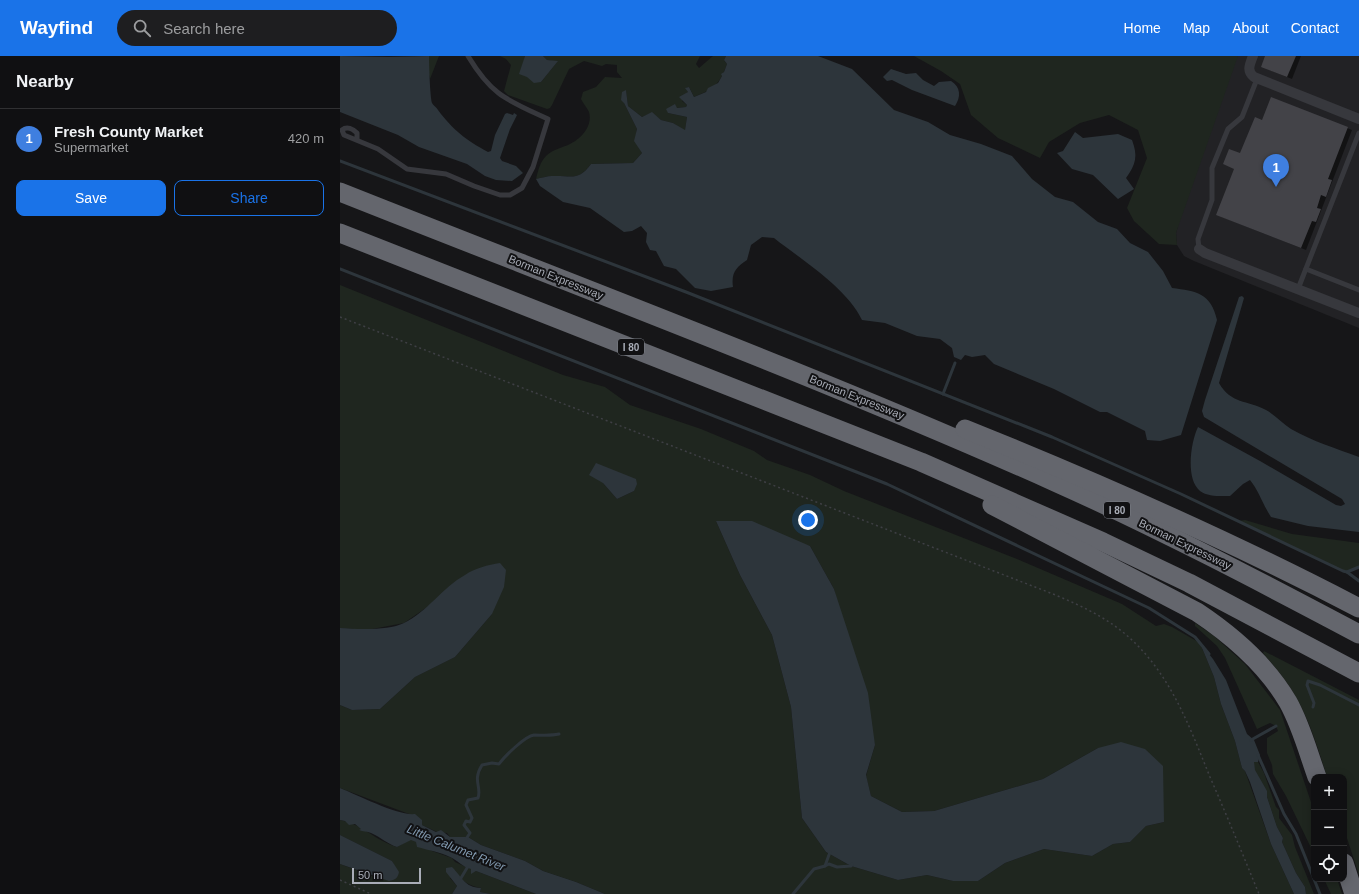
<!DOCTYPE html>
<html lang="en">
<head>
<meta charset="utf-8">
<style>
	body { margin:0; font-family:Helvetica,sans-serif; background:#1e1e20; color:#f1f3f6 }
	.controls { position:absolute; right:12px; bottom:12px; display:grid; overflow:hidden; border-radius:8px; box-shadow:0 2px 10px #0003 }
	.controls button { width:36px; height:36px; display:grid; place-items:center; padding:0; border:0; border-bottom:1px solid #303032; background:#101012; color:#f1f3f6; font:20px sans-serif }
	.scale { position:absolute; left:12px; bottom:10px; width:69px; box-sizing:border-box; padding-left:4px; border:2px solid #a9adb7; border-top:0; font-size:11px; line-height:14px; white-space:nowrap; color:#a9adb7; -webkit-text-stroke:3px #111113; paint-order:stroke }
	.you { position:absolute; left:468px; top:464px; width:14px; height:14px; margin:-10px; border:3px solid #fff; border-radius:50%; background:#1a73e8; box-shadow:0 0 0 6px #1a73e833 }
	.badge { display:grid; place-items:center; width:26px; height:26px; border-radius:50%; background:#1a73e8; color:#fff; font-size:13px; font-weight:700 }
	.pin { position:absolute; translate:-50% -33px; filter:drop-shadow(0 1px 2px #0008) }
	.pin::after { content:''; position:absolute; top:21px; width:14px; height:12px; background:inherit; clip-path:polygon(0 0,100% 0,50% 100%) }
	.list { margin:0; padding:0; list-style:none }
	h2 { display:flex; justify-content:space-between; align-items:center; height:52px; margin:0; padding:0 16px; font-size:17px }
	h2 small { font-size:13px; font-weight:400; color:#9c9d9f }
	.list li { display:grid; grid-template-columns:26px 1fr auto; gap:12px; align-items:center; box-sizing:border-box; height:60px; padding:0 16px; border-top:1px solid #303032 }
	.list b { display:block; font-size:15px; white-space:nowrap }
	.list p { margin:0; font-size:13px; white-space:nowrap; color:#9c9d9f }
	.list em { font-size:13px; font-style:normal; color:#9c9d9f }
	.actions { display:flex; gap:8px; padding:12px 16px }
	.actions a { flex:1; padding:9px 0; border:1px solid #1a73e8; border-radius:8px; text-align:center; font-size:14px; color:#1a73e8 }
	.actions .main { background:#1a73e8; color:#fff }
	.icon { flex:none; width:22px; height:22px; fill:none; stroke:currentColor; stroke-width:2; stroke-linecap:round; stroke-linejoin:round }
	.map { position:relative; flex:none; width:1019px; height:838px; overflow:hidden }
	header { display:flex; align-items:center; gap:24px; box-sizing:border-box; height:56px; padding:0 20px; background:#1a73e8; color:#fff }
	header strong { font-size:19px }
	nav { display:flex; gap:22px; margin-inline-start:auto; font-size:14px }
	.search { width:280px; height:36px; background:#1e1e20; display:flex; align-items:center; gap:10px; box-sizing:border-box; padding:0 14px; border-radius:22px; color:#9c9d9f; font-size:15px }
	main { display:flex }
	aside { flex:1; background:#101012 }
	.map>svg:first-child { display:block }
	.built { fill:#222225 }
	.green { fill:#1f261f; fill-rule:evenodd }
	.water { fill:#2d353b }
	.shadow { fill:#0007 }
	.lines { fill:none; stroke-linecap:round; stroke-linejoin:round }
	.stream { stroke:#2d353b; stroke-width:3 }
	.building { fill:#434348 }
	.path { stroke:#3e3f44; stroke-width:1.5; stroke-dasharray:2 3; stroke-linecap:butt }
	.lane { stroke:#37383d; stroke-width:5 }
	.street { stroke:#37383d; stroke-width:10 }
	.highway { stroke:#64666d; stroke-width:19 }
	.labels { text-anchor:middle; stroke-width:4; stroke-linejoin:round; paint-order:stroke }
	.shield { fill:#111113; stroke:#7b7e86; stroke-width:1 }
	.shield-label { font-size:10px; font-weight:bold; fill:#a9adb7 }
	.street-label { font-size:11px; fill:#a9adb7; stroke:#111113 }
	.water-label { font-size:12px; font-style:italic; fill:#829ab0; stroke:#111113 }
</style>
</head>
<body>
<header>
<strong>Wayfind</strong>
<div class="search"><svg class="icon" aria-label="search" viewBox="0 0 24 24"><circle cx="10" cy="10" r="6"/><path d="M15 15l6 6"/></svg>Search here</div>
<nav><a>Home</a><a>Map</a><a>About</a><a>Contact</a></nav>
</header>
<main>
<aside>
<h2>Nearby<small></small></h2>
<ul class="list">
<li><span class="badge" style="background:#3f7fe0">1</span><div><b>Fresh County Market</b><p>Supermarket</p></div><em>420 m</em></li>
</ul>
<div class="actions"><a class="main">Save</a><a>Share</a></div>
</aside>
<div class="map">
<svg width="1019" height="838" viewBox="0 0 1019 838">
	<rect width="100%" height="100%" fill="#161618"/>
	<path class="built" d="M896 0H1019V272L854 205 844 200 837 189 836 177 852 118Z"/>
	<g class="green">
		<path d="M89 0H99L90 23 88 15Z"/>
		<path d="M160 0H185L182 14 201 26 217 6 207 4 203 0H360L356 8 359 12 373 0H386L384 4 387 8C380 28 374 33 354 41L349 31 346 32 348 36 342 45 347 49 346 51 337 52 328 57 347 61 345 75 333 67 321 64 312 57 302 61 288 50 286 35 284 47 297 73 295 85 302 97 293 107 251 108C238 126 231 119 212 120 207 120 201 122 196 123 198 115 200 106 206 100 213 93 222 92 230 88 241 83 253 70 249 56 247 52 243 47 241 43L243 36 256 31 265 21 282 22 277 16V9L266 8 262 10 244 5 229 13 212 49 210 52 207 53 168 39 164 35 171 9 166 3Z"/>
		<path d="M574 0H898L836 177 837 189 819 188 794 165 787 152 807 102 798 74 769 59 740 67 709 86 700 102 658 82 631 59 620 28 601 15Z"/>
		<path d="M0 229 223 319 265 331 290 349 361 373 414 395 427 404 470 419 504 435 677 503 782 548 816 570 824 568 832 571 860 587 874 621 881 648 895 685 902 712 905 715 931 788 954 838H265L236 826 203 815 185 805 141 789 128 781H110L107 777 97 776 82 769 69 758 0 732V649L12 654 40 653 75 621 115 601 152 558 93 547 64 567 27 574 0 572ZM263 427 294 435 277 443ZM376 465 470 490 494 533 535 689 526 720 531 740 562 756 594 755 703 723 758 692 824 766 806 770 790 786 773 788 752 800 704 793 665 807 638 825H613L587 819 558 824 511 810 486 796 462 762 451 651 432 579 400 519Z"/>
		<path d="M905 464 952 478 1019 487V511L1007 516 1003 515 898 465Z"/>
		<path d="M855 567 874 580 905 608 940 654 974 755V798L946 740 933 718 932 709 927 697V682L938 675 936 670 930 667 917 673 885 602 877 590 855 570Z"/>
		<path d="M924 595 1019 644V819L1004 773V721H987C978 692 969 662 953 636 945 622 933 609 923 597Z"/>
		<path d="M914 706H918L924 717 936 751 939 754V762L952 779 955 791 974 838H966L965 831 956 817 942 786 943 782 937 771 927 741C926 728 912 719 914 706Z"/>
		<path d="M0 764C22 768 36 785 57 791L71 783 92 795 112 802 115 806 131 813V817L136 815 196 838H151L140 836 141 832C130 830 121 826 115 814L110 822 117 830 112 838H0V808L38 822 56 813 52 805 0 779Z"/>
		<path d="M984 823H997L1002 838H991Z"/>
	</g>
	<g class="water">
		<path d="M0 0 49 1 89 0C89 8 90 40 92 47 93 49 97 52 98 54 113 74 126 84 148 96L151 95 155 79 165 58 167 57 173 59 174 57 177 59 170 73 160 102 162 105 176 110 183 117 172 125 156 124 145 120 127 108 79 91 58 79 0 56Z"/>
		<path d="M185 0H203L207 4 218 5 201 26 194 27 187 21 179 18Z"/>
		<path d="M386 0H478L512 13 554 54 588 66 610 79 641 88 672 100 692 123 715 141 733 146 758 166 777 173 790 187 808 196 823 215 832 232C856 235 871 237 877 264L841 379 820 385 807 384 805 375 767 356H760L714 333 654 308 645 299 632 301 625 299 621 304 614 301 612 292 600 283 577 280 545 267 522 264C506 231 463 205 434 182L422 181 411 189 407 204C396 211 391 217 393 231L371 235 355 232 336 213 324 210 316 195 310 194 306 186 307 177 301 170 292 175 284 176 250 152 223 146 200 130 196 123C201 122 207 120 212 120 231 119 238 126 251 108L293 107 302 97 294 85 297 73 284 47 281 44 282 36 286 34 288 50 302 61 312 56 321 64 333 67 345 74 347 61 328 57 326 53 335 48 337 52 346 51 347 49 339 41 348 36 345 32 349 31 354 41 366 36 368 32 378 27 382 20 381 18 384 16 387 8 384 4Z"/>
		<path d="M551 13 566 18 576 17 583 24 594 30 599 26 611 25C621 31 621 41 615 50L572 34 552 24 547 25 543 21Z"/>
		<path d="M735 76 743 82 778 78 792 84C798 100 796 108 786 122L794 133 778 143 753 119 732 113 717 97 723 95Z"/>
		<path d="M902 240 904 242 902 249 879 327C891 348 907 344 926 354 935 359 942 367 951 373 974 386 995 392 1019 401V476L968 470 931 461C923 449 919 435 910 424L903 428 890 440C881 440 868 441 860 435 845 423 851 385 858 371L920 405 996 449 1001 450 1005 448 1002 443 864 361 862 355 865 344 899 241Z"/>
		<path d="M256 407 296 423 297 428 294 435 277 443 263 427 249 419Z"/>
		<path d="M376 465H412L470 490 494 533 528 637 535 689 526 719 531 740 562 756 594 755 703 723 758 692 781 686 805 693 823 710 824 766 806 770 790 786 773 788 752 800 704 793 665 807 638 825H613L587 819 558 824 511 810 486 796 462 762 451 651 432 579 400 519Z"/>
		<path d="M160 507 166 514 164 531 152 558 115 601 75 621 40 653 12 654 0 649V572C17 573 48 575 64 567 87 556 103 531 125 519 135 512 148 509 160 507Z"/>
		<path d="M860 587 873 603 886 624 907 678 914 684 920 699 918 706H914L915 714 927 735V741L937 771 943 782 942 786 956 817 965 831 966 838H954L931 788 910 726 905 715 902 712 895 685 881 648 874 621Z"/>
		<path d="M0 732C18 739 58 760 75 758L82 764V769L96 776 101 774 110 781H128L141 789 185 805 203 815 236 826 265 838H196L136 815 131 818V813C124 812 117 804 110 801 100 796 88 794 77 791L76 786 71 784 57 791C47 788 41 781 31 777 27 775 23 776 19 774L21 773 15 768 9 769 5 765 0 764Z"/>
		<path d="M0 779 52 805 59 816C58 822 55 824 49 825L0 808Z"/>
		<path d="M112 811C123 822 124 831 141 832L140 836 151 838H112L117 830 106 816V812Z"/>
	</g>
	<g class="shadow">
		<path d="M926 0H961L952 23 927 13Z"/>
		<path d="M932 42 1012 74 966 194 882 161 901 99 923 65Z"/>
	</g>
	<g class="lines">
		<g class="stream">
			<path d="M0 105 346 236 712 381 841 438 1003 515 1007 516 1019 511"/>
			<path d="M0 213 547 428 809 552 855 581 869 598"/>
			<path d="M603 338 615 307"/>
			<path d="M1007 516 1019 525"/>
			<path d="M973 651 974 647 967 629 968 625 980 629 1019 649"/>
			<path d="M911 684 936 670"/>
			<path d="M918 699 944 758 956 778 980 838"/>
			<path d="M126 783 130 777 124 769 126 765 130 766 132 762 126 749 128 744 138 742C142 731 132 725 142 709L152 707 159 708C164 701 185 680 194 679 203 679 210 680 219 678"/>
			<path d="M485 810 489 808 497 811 511 810 512 808"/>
			<path d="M121 822 127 812"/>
			<path d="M453 838 474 813 485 810 490 796"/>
		</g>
	</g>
	<g class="building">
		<path d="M925 0H956L947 21 921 11Z"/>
		<path d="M931 41 1008 71 988 123 992 124 986 141 981 139 977 152 981 153 976 166 972 165 961 192 876 159 894 113 883 108 889 93 900 97 915 61 922 64Z"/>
	</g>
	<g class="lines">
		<g class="path">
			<path d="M0 261 713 538C742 550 770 563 793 585 832 622 850 672 870 721 887 760 903 799 919 838"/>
			<path d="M0 824 31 838"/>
		</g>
		<g class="lane">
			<path d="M17 84V77C13 73 7 70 2 74L4 79 38 93 67 113 106 118 134 130 160 139H170L182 132 193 111 208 63C167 44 152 40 128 0"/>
			<path d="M859 193 858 183 872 144V112L888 73 902 61 917 23"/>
			<path d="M966 213 1019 234"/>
			<path d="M958 233 1019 77"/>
		</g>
		<g class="street">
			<path d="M913 0C910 8 906 15 914 21L1019 63"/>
			<path d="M859 193 865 197 1019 257"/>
		</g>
		<g class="highway">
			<path d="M0 136C239 231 480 321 715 426 818 472 919 525 1019 578"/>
			<path d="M0 177 581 406 763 486 849 527 1019 617"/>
			<path d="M625 373C759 427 891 485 1019 552"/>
			<path d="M652 449 857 556C893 580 926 608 948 646 961 669 968 696 977 721"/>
			<path d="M1004 807 1014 838"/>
		</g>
	</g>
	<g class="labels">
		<g class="shield">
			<rect x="278" y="283" width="26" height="16" rx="3"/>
			<rect x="764" y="446" width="26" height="16" rx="3"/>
		</g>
		<g class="shield-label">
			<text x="291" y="295">I 80</text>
			<text x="777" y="458">I 80</text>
		</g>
		<g class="street-label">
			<text transform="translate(216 221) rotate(22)" y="4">Borman Expressway</text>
			<text transform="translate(517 341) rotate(22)" y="4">Borman Expressway</text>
			<text transform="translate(845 488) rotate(26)" y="4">Borman Expressway</text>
		</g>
		<g class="water-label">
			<text transform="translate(116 792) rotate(22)" y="4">Little Calumet River</text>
		</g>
	</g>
</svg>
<div class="controls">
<button>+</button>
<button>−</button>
<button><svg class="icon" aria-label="locate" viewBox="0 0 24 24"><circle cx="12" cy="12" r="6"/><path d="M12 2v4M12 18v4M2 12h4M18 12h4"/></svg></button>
</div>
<div class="scale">50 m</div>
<div class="you"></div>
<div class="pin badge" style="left:936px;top:131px;background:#3f7fe0">1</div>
</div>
</main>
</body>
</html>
